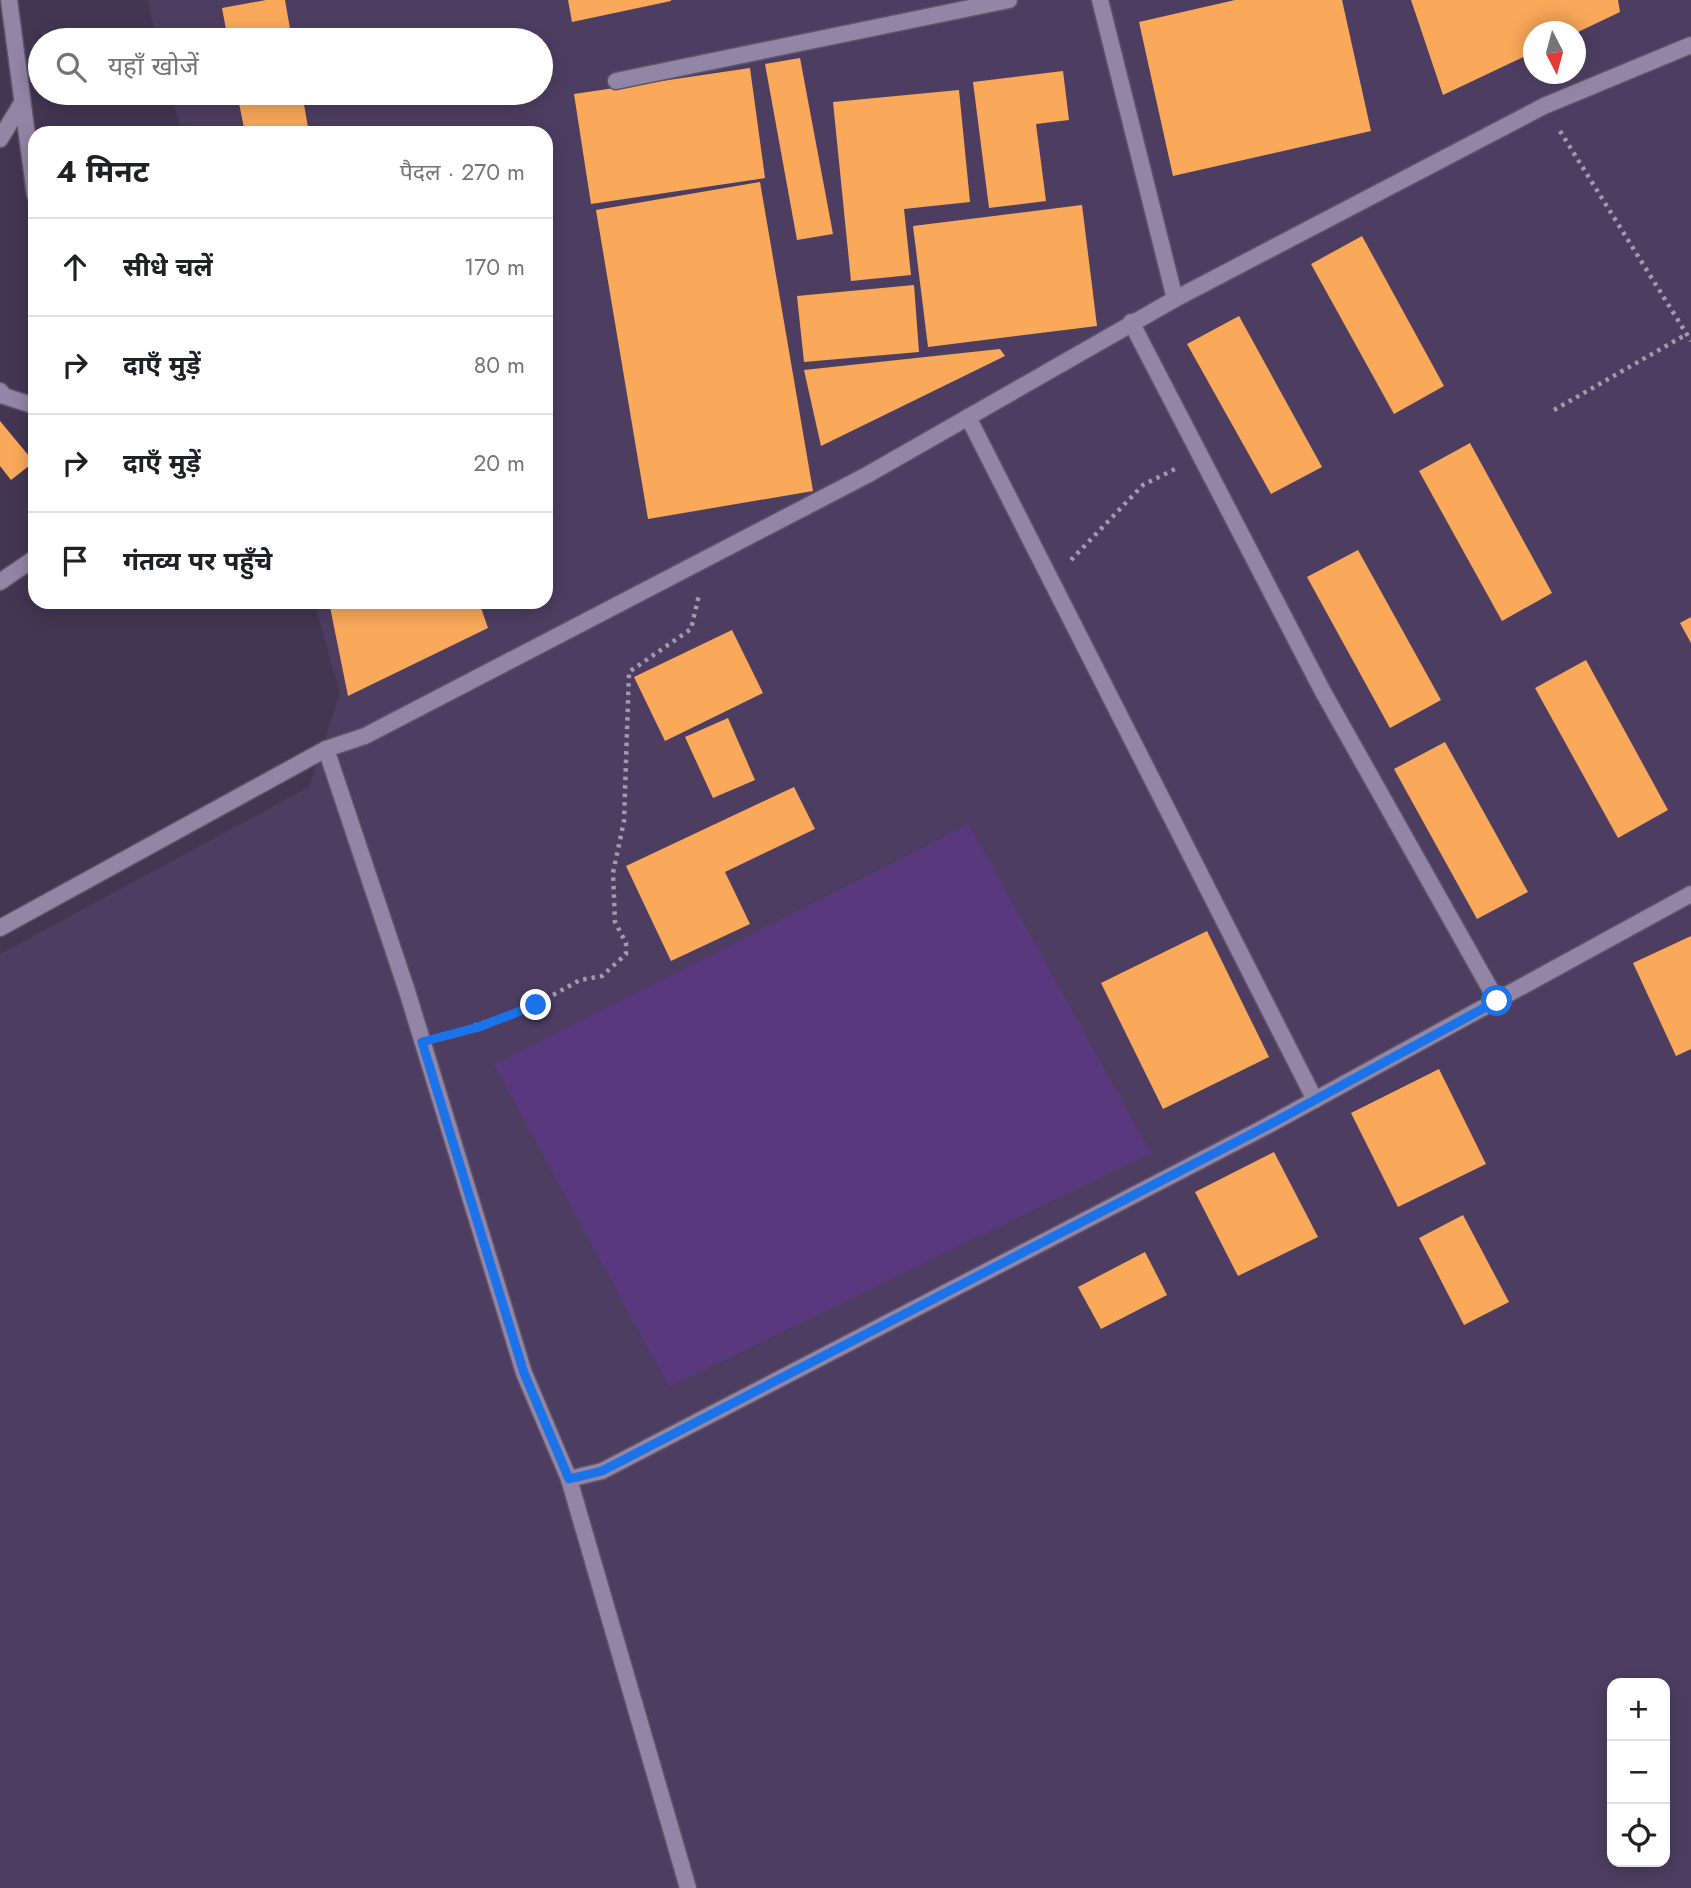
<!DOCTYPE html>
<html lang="hi">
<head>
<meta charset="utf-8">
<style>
	body { margin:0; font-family:Jost,"Noto Sans Devanagari",sans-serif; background:#f6f6f6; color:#202124 }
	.controls { position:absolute; right:21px; bottom:21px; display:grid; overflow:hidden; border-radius:14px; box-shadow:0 4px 18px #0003 }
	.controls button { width:63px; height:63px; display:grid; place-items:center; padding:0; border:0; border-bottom:2px solid #e0e0e0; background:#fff; color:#202124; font:35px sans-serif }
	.compass { position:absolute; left:1523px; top:21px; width:63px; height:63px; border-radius:50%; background:#fff; box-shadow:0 4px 18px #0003; rotate:174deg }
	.stop { position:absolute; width:21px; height:21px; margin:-16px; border:5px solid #1a73e8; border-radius:50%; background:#fff }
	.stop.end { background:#1a73e8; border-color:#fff; box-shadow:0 2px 7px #0008 }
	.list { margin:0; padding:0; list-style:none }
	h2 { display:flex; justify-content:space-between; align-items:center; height:91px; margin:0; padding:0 28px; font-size:30px }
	h2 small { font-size:23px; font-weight:400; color:#757577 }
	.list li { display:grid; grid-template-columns:46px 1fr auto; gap:21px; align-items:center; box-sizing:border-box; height:98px; padding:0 28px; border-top:2px solid #e0e0e0 }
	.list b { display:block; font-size:26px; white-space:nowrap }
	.list em { font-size:23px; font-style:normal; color:#757577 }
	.icon { flex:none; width:38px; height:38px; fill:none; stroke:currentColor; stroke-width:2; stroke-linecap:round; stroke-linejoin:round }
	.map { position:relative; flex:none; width:1691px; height:1888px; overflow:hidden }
	.search { position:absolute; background:#fff; box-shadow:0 4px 18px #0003; left:28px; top:28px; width:525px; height:77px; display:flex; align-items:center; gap:18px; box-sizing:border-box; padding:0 24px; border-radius:38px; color:#757577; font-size:26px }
	.panel { position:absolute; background:#fff; box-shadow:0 4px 18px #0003; left:28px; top:126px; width:525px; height:483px; border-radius:21px }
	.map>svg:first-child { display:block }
	.built { fill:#4d3e61; fill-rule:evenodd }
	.green { fill:#59387e }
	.building { fill:#faa95a }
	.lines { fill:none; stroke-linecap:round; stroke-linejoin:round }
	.service-casing { stroke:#5e546b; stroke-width:19 }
	.path { stroke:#a299ae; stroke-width:4.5; stroke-dasharray:3.5 5; stroke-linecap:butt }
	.service { stroke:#9385a6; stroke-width:16 }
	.route { stroke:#1a73e8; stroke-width:9 }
</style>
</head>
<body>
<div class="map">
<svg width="1691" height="1888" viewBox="0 0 1691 1888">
	<rect width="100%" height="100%" fill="#423652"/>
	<path class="built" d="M148 0H1691V1888H0V954L309 787 340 693 314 602H546V133H182L171 93H541V40H156ZM1534 32H1576V74H1534ZM1612 1683H1665V1862H1612Z"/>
	<path class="green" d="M969 824 1151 1153 669 1387 494 1065Z"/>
	<g class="building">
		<path d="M266 0H285L292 40H228L222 8Z"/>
		<path d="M568 0H671V1L572 22Z"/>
		<path d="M1235 0H1342L1371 131 1173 176 1139 22Z"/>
		<path d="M1411 0H1618L1620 12 1576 33 1534 32V52L1443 95Z"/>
		<path d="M800 58 833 234 797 240 765 64Z"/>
		<path d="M750 68 765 178 591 204 574 94Z"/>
		<path d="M1063 71 1069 120 1036 124 1046 201 989 208 973 82Z"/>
		<path d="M959 90 970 202 904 209 911 275 851 281 833 102Z"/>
		<path d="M237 93H302L309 133H245Z"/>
		<path d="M760 182 813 491 648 519 596 210Z"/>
		<path d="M1082 205 1097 326 928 347 913 226Z"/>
		<path d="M1362 236 1444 386 1394 414 1311 264Z"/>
		<path d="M914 285 919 352 804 362 797 296Z"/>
		<path d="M1239 316 1322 467 1271 494 1187 344Z"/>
		<path d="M1000 349 1005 356 821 446 804 370Z"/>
		<path d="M0 421 34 462 11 480 0 466Z"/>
		<path d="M1470 443 1552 593 1502 621 1419 471Z"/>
		<path d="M1358 550 1441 700 1390 728 1307 577Z"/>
		<path d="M329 602H479L488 628 348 696Z"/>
		<path d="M1691 617V643L1680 623Z"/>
		<path d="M732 630 763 693 665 741 634 677Z"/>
		<path d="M1586 660 1668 810 1618 838 1535 688Z"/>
		<path d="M728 718 755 780 713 798 685 737Z"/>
		<path d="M1445 742 1528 892 1477 919 1394 769Z"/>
		<path d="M794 787 815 829 725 872 750 924 671 961 626 866Z"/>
		<path d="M1207 931 1269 1057 1163 1109 1101 983Z"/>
		<path d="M1691 936V1049L1676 1056 1633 963Z"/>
		<path d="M1439 1069 1486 1164 1398 1207 1351 1113Z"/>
		<path d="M1274 1152 1318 1237 1238 1276 1195 1192Z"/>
		<path d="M1463 1215 1509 1302 1464 1325 1419 1238Z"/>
		<path d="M1145 1252 1167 1295 1101 1329 1078 1287Z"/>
	</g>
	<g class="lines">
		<defs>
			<g id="service">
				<path d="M9 0 35 195"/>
				<path d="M1100 0 1175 299"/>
				<path d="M616 81 1009 0"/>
				<path d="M0 139 22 103"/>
				<path d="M1131 322 1322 690 1497 1001"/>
				<path d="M0 391 4 396 35 406"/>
				<path d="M968 417 1315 1100"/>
				<path d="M0 582 35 558"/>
				<path d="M326 749 407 991 524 1373 569 1479 688 1888"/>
				<path d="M0 928 326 749 365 736 867 475 1175 299 1544 106 1691 45"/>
				<path d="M569 1479 602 1471 1265 1127 1691 894"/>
			</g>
		</defs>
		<use href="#service" class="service-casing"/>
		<g class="path">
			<path d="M1560 131 1691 341"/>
			<path d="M1554 410 1687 334"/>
			<path d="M1071 560 1143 485 1177 468"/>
			<path d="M450 1034 535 1005 580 980 602 976 626 954V943L615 922 613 873 624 821 629 672 691 629 699 595"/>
		</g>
		<use href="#service" class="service"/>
	</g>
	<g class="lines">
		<path class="route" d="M536 1005 479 1027 422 1042 524 1373 569 1479 602 1471 1265 1127 1497 1001"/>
	</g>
</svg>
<div class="controls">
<button>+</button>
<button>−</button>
<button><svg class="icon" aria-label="locate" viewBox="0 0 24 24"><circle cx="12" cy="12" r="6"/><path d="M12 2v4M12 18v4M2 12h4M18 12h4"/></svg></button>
</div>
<svg class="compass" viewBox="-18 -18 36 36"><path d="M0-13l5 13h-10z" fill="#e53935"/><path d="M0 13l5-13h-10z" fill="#757577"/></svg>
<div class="stop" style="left:1497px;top:1001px"></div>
<div class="stop end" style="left:536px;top:1005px"></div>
<div class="search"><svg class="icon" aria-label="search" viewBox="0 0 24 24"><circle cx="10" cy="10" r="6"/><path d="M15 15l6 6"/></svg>यहाँ खोजें</div>
<section class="panel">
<h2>4 मिनट<small>पैदल · 270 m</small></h2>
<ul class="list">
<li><svg class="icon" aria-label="ahead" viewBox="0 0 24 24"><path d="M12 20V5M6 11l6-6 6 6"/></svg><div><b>सीधे चलें</b></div><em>170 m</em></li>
<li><svg class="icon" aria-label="right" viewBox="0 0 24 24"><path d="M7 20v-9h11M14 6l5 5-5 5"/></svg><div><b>दाएँ मुड़ें</b></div><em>80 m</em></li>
<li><svg class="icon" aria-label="right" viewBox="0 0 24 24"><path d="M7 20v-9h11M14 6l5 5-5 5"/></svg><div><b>दाएँ मुड़ें</b></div><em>20 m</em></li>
<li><svg class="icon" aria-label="arrive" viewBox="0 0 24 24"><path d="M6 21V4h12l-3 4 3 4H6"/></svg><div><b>गंतव्य पर पहुँचे</b></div></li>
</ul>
</section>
</div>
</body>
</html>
